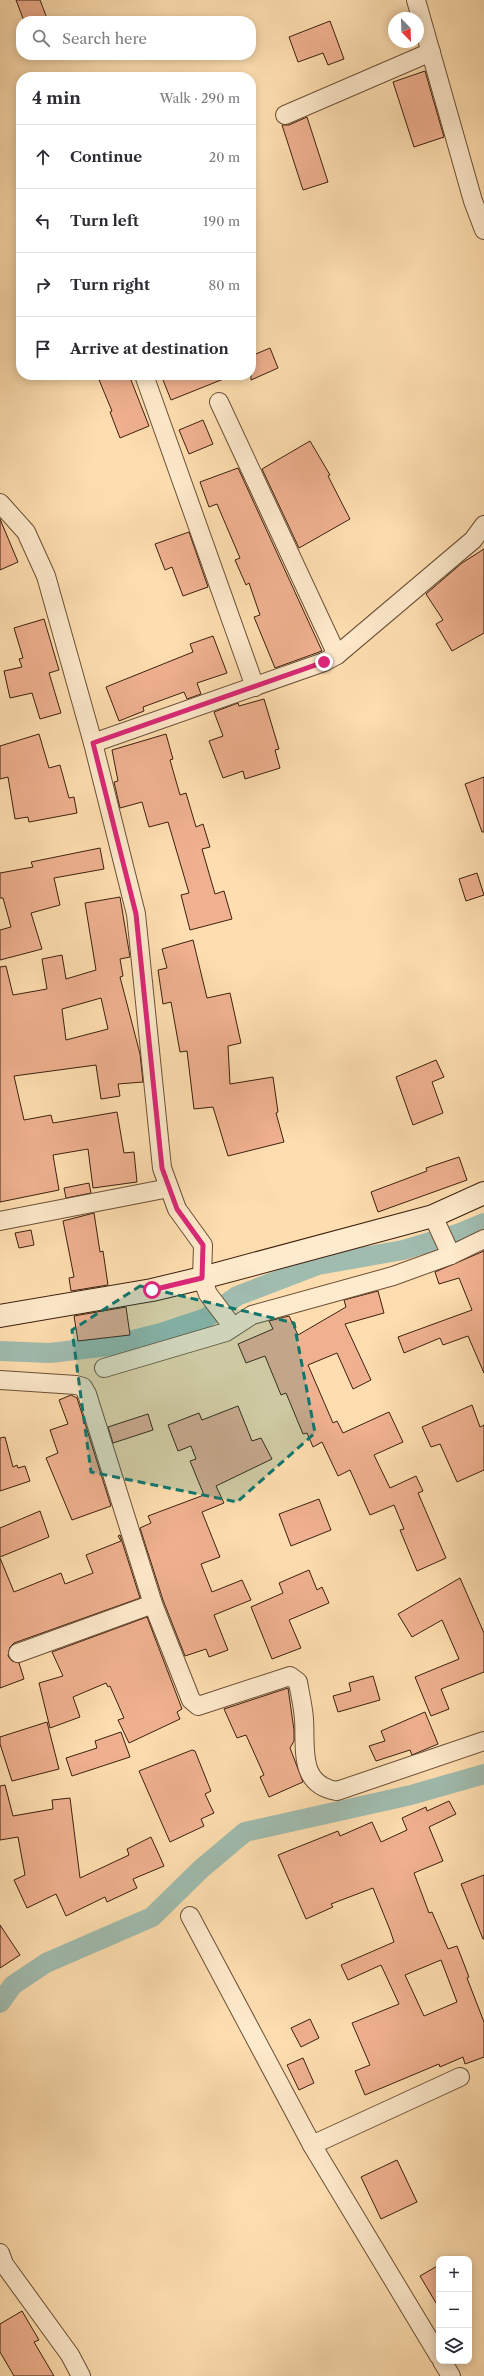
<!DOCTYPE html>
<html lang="en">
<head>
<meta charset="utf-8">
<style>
	body { margin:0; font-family:"Libre Caslon Text",serif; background:#f2f2f3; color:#2b2b33 }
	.controls { position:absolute; right:12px; bottom:12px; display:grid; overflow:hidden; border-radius:8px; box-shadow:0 2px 10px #0003 }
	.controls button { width:36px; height:36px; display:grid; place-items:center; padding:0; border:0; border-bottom:1px solid #e1e1e2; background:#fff; color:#2b2b33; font:20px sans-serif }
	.compass { position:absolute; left:388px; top:12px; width:36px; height:36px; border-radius:50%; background:#fff; box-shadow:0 2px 10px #0003; rotate:157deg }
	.stop { position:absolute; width:12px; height:12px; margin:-9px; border:3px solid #db2777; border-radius:50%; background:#fff }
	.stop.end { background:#db2777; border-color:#fff; box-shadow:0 1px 4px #0008 }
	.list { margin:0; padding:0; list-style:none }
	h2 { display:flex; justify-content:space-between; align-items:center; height:52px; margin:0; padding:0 16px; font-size:17px }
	h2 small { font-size:13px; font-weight:400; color:#7c7c81 }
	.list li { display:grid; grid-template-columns:26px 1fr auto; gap:12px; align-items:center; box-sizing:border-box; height:64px; padding:0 16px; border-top:1px solid #e1e1e2 }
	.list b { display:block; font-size:15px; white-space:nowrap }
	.list em { font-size:13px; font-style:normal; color:#7c7c81 }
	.icon { flex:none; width:22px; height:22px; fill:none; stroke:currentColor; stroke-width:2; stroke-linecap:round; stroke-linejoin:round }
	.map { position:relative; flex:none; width:484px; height:2376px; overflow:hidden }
	.search { position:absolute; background:#fff; box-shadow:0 2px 10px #0003; left:16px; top:16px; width:240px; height:44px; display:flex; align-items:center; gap:10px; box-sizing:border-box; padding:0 14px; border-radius:16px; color:#7c7c81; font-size:15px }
	.panel { position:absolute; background:#fff; box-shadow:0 2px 10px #0003; left:16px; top:72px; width:240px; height:308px; border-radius:16px }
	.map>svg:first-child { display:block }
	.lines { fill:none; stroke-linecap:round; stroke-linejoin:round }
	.canal { stroke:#a0bcaf; stroke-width:20 }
	.building { fill:#f0b190; stroke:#3c200e; fill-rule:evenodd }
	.minor-casing { stroke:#6c5036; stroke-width:20 }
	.secondary-casing { stroke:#3c200e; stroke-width:24 }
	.minor { stroke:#feeacc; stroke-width:18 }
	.secondary { stroke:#feeacc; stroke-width:22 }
	.route { stroke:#db2777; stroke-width:5 }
	.marked { fill:#0f766e; fill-opacity:0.2; stroke:#0f766e; stroke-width:3; stroke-dasharray:8 5; stroke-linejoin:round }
</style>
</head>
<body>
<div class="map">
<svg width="484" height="2376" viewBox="0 0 484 2376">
	<rect width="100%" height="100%" fill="#fedeb0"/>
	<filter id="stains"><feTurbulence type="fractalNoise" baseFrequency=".005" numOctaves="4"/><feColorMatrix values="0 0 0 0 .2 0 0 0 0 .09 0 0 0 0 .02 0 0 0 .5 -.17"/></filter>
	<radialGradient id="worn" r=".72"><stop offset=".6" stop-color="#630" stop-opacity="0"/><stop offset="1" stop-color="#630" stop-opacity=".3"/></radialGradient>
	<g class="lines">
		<g class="canal">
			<path d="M0 1351 50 1353 109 1346 161 1333 206 1318 237 1296 318 1265 403 1250 460 1233 484 1223"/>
			<path d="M0 2003 13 1985 46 1963 152 1917 201 1869 245 1832 411 1795 484 1774"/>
		</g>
	</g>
	<g class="building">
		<path d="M16 0H40L48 21H24Z"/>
		<path d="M330 21 344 59 328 65 323 53 298 62 289 37Z"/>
		<path d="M425 71 444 137 414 147 393 82Z"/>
		<path d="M307 117 328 182 303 190 282 125H289Z"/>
		<path d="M270 348 278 368 251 380V356Z"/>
		<path d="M97 375H129L149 426 120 438 110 412 112 411Z"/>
		<path d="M161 375H230L231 376 171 400Z"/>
		<path d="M203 420 213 444 189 454 179 430Z"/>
		<path d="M310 441 330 475 328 476 350 519 299 548 262 469Z"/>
		<path d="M238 468 322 651 275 668 254 617 260 615 249 583 246 585 235 560 240 558 217 504 209 507 200 482Z"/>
		<path d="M0 519 18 562 0 570Z"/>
		<path d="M189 532 208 587 183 596 172 567 165 570 155 544Z"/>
		<path d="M484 549V633L452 651 436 624 443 620 426 594 462 563Z"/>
		<path d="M44 619 59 670 49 673 61 713 40 719 32 693 10 698 4 671 22 667 19 659 23 658 14 628Z"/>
		<path d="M213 636 227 673 197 683 201 694 187 699 184 692 143 707 144 711 119 721 106 687 193 652 190 644Z"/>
		<path d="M264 699 279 749 275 750 280 768 245 779 243 771 223 778 209 741 223 736 214 712 238 703 239 706Z"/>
		<path d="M39 734 49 768 60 765 69 798 74 797 77 813 29 822 28 817 15 819 8 777 0 779V746Z"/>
		<path d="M166 734 173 759 170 760 180 795 186 793 196 827 203 824 210 847 202 849 215 894 224 891 232 919 190 930 181 895 189 893 168 822 149 827 142 802 120 808 114 782 118 781 112 750Z"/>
		<path d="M484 777V832H482L465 784Z"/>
		<path d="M100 848 104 869 54 878 60 905 31 913 42 949 0 960V930L11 927 3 898H0V873L33 867 31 862Z"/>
		<path d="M477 873 484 895 466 901 459 879Z"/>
		<path d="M120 897 130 957 120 959 123 976 120 977 140 1054 143 1082 118 1084 120 1096 101 1099 96 1065 14 1076 24 1120 51 1115 53 1123 117 1112 124 1153 134 1152 137 1182 93 1188 88 1149 53 1155 59 1190 0 1202V967L6 966 13 995 47 989 42 959 62 955 66 979 96 970 85 903ZM101 998 108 1029 66 1040 62 1009Z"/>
		<path d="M193 940 207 998 230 993 241 1043 228 1046 230 1084 273 1077 278 1112 276 1113 284 1142 228 1156 213 1107 194 1109 187 1051 180 1052 171 1002 163 1004 158 970 167 968 162 949Z"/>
		<path d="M436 1060 444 1077 432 1082 443 1113 413 1125 396 1077Z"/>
		<path d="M459 1157 467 1180 378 1212 371 1192 427 1171 426 1168Z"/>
		<path d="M89 1183 91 1193 66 1198 64 1188Z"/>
		<path d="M94 1213 100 1252 103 1251 108 1285 71 1291 69 1278 74 1277 63 1221Z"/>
		<path d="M31 1230 34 1245 19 1248 15 1233Z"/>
		<path d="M484 1251V1373L468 1336 443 1345 440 1338 404 1353 398 1337 472 1310 459 1278 439 1284 435 1272Z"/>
		<path d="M378 1291 384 1313 345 1324 371 1380 353 1389 337 1353 308 1365 333 1423 337 1421 343 1433 389 1412 403 1442 374 1455 390 1488 416 1476 423 1491 418 1493 446 1558 417 1571 400 1530 404 1529 394 1505 370 1515 350 1470 338 1476 322 1442 313 1447 307 1433 303 1434 286 1393 281 1395 265 1356 246 1363 238 1344 273 1329 269 1321 289 1316 298 1335 346 1307 344 1300Z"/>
		<path d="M126 1307 130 1335 78 1341 74 1316Z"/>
		<path d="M71 1395 77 1398 111 1506 72 1520 46 1458 58 1453 50 1430 68 1424 59 1400Z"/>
		<path d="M472 1405 480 1427 484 1425V1470L457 1482 440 1444 431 1447 422 1427Z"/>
		<path d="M238 1406 252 1441 261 1438 272 1459 216 1486 224 1503 202 1512 220 1557 201 1564 212 1592 242 1580 251 1600 214 1615 228 1650 209 1657 206 1649 185 1656 163 1600 140 1528 151 1523 148 1516 204 1495 190 1461 196 1459 191 1446 178 1451 168 1425 199 1413 202 1420Z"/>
		<path d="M148 1414 153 1430 113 1443 108 1427Z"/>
		<path d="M5 1437 13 1467 17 1465 18 1468 25 1466 30 1481 0 1491V1438Z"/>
		<path d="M319 1499 331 1530 291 1546 279 1514Z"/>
		<path d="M40 1511 49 1537 0 1557V1528Z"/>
		<path d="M120 1535 140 1598 14 1643 10 1647 8 1656 12 1661 19 1663 24 1679 0 1688V1558L14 1592 61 1573 65 1584 93 1573 86 1555 121 1541 118 1536Z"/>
		<path d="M309 1570 317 1590 322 1587 329 1603 289 1620 301 1648 272 1659 251 1607 283 1593 279 1583Z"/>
		<path d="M460 1578 484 1633V1672L441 1689 449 1709 431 1716 415 1677 459 1659 442 1620 412 1637 398 1614Z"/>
		<path d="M147 1617 182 1709 177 1712 180 1719 129 1743 118 1720 124 1718 110 1686 108 1687 106 1683 73 1697 80 1717 50 1728 39 1683 63 1676 52 1652Z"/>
		<path d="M373 1676 380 1700 338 1712 333 1696 351 1691 349 1683Z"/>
		<path d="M288 1688 294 1730V1741L290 1748 303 1782 269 1797 260 1777 264 1775 246 1735 237 1738 224 1709Z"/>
		<path d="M425 1712 438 1744 412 1755 410 1750 376 1761 369 1746 385 1741 381 1731Z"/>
		<path d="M47 1722 59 1769 12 1781 0 1744V1737Z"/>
		<path d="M121 1732 130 1757 72 1776 66 1758 97 1748 95 1741Z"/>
		<path d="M192 1750 195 1751 211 1791 205 1794 214 1813 201 1819 204 1826 170 1842 139 1771Z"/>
		<path d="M5 1785 13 1816 53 1809 52 1800 70 1798 80 1878 129 1855 127 1849 151 1837 164 1866 133 1879 137 1888 107 1902 105 1897 66 1916 56 1894 27 1908 14 1880 25 1875 18 1837 0 1840V1786Z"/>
		<path d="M449 1801 456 1814 429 1827 443 1861 414 1873 429 1913 432 1912 448 1949 457 1946 469 1977 467 1978 484 2022V2057L465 2064 463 2057 440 2067 439 2064 365 2095 355 2071 370 2065 352 2023 399 2004 381 1965 348 1980 341 1965 394 1942 390 1930 373 1888 331 1904 333 1907 306 1919 278 1855 338 1831 340 1836 372 1822 381 1842 407 1830 402 1818 426 1807 427 1811ZM441 1960 457 2002 424 2016 405 1975Z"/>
		<path d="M484 1875V1939H483L461 1884Z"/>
		<path d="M0 1925 20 1955 0 1968Z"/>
		<path d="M310 2019 319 2038 301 2047 291 2028Z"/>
		<path d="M303 2058 314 2083 299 2090 287 2065Z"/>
		<path d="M397 2160 417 2202 381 2219 361 2177Z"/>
		<path d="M439 2265V2308L420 2276Z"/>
		<path d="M22 2311 39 2340 34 2342 54 2376H14L0 2352V2324Z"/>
	</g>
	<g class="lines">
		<defs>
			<g id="minor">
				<path d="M416 0 473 201 484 230"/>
				<path d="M285 115 431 52"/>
				<path d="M144 375 255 687"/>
				<path d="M219 402 337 655"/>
				<path d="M0 503 26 532 46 576 93 743 136 914 162 1168 177 1209 203 1245 202 1278 208 1294 233 1327"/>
				<path d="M93 743 324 662 337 655 473 540 484 525"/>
				<path d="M433 1216 451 1255"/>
				<path d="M0 1221 169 1188"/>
				<path d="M104 1368 226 1332 252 1315 393 1276 451 1255 484 1239"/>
				<path d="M0 1380 76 1385 83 1387 87 1394 153 1604 191 1700 198 1706 290 1676 298 1682C300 1694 303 1706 304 1719 306 1748 298 1785 337 1791L484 1741"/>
				<path d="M18 1653 153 1604"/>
				<path d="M190 1916 312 2145 439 2356"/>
				<path d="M312 2145 460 2077"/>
				<path d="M0 2253 4 2264 70 2355 81 2376"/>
				<path d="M442 2361 451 2376"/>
			</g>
			<path id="secondary" d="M0 1316 152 1290 202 1278 433 1216 484 1193"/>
		</defs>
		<use href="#minor" class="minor-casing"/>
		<use href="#secondary" class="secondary-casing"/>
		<use href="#minor" class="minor"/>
		<use href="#secondary" class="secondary"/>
	</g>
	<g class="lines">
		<path class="route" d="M152 1290 202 1278 203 1245 177 1209 162 1168 136 914 93 743 324 662"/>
	</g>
	<path class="marked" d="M140 1286 294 1323 315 1433 237 1502 91 1472 72 1330Z"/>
	<rect width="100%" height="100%" filter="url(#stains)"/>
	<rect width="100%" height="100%" fill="url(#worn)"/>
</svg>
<div class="controls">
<button>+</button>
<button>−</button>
<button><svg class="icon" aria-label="layers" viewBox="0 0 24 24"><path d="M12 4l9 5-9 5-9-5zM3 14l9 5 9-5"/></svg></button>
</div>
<svg class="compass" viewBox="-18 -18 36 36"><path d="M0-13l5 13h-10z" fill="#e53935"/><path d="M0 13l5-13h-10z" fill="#7c7c81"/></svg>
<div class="stop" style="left:152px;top:1290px"></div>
<div class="stop end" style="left:324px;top:662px"></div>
<div class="search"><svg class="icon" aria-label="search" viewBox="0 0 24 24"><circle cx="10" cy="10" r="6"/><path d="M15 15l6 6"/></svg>Search here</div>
<section class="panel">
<h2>4 min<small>Walk · 290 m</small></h2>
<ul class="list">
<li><svg class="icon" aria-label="ahead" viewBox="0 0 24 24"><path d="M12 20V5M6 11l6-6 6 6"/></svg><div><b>Continue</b></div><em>20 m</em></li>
<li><svg class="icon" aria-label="left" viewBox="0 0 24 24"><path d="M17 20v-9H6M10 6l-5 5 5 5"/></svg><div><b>Turn left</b></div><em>190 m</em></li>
<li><svg class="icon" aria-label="right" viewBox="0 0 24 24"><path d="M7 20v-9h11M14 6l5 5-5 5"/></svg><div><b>Turn right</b></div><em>80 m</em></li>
<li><svg class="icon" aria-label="arrive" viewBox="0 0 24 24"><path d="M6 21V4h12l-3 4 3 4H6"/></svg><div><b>Arrive at destination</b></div></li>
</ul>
</section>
</div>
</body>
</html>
